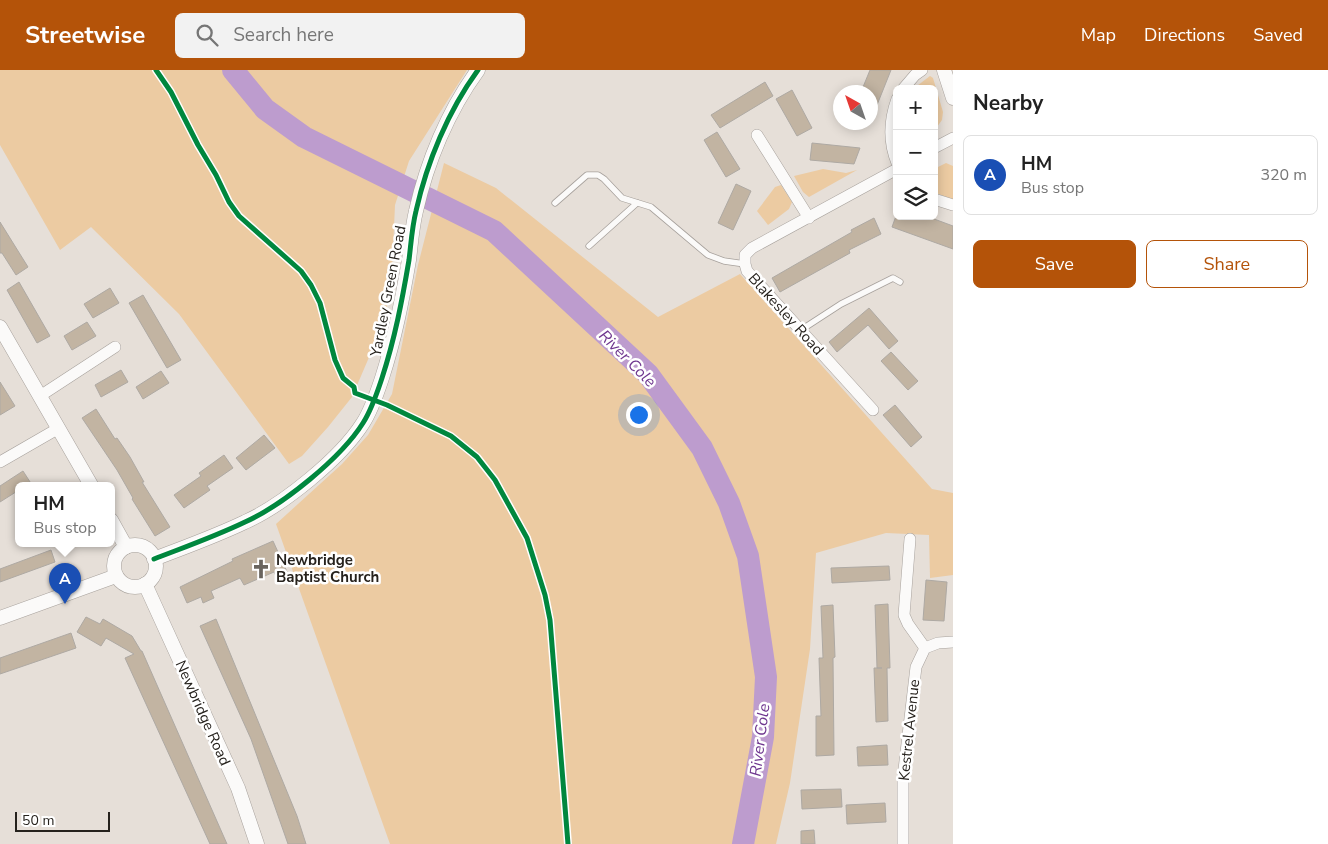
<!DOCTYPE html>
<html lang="en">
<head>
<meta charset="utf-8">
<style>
	body { margin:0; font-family:"Nunito Sans",sans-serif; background:#f2f2f2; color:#222 }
	.controls { position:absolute; right:15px; top:15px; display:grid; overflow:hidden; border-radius:8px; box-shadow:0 2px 12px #0003 }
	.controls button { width:45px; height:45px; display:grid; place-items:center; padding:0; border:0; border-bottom:1px solid #e0e0e0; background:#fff; color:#222; font:25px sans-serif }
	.compass { position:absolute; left:833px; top:15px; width:45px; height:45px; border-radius:50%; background:#fff; box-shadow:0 2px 12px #0003; rotate:320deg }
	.scale { position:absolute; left:15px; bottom:12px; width:95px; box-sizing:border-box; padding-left:5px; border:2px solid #26221d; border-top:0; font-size:14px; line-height:18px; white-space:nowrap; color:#26221d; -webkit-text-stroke:4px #fff; paint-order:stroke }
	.you { position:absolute; left:638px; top:344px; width:18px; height:18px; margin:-12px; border:4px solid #fff; border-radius:50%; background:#1a73e8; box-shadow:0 0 0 8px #1a73e833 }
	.badge { display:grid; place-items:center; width:32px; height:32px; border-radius:50%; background:#b45309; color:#fff; font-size:16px; font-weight:700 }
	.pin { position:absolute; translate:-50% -41px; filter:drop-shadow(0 1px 2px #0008) }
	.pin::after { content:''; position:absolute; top:26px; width:18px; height:15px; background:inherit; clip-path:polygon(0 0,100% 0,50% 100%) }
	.popup { position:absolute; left:15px; top:412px; width:100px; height:65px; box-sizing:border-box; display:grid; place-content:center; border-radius:8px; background:#fff; filter:drop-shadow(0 1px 4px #0005); font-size:16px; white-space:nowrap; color:#767676 }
	.popup b { font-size:19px; color:#222 }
	.popup::after { content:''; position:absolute; left:50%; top:100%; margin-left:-10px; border:10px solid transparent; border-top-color:#fff }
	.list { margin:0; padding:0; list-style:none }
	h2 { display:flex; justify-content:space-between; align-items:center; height:65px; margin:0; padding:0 20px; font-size:21px }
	h2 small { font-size:16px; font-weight:400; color:#767676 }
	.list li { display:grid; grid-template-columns:32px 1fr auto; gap:15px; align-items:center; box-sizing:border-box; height:80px; margin:0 10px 10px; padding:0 10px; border:1px solid #e0e0e0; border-radius:8px }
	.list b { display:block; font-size:19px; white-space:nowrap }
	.list p { margin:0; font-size:16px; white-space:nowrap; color:#767676 }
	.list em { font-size:16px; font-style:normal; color:#767676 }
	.actions { display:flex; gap:10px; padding:15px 20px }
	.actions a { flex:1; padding:11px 0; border:1px solid #b45309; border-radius:8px; text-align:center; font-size:18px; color:#b45309 }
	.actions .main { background:#b45309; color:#fff }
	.icon { flex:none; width:28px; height:28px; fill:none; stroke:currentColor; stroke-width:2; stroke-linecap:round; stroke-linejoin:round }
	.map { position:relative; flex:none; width:953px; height:774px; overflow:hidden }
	header { display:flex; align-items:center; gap:30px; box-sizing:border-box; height:70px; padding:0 25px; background:#b45309; color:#fff }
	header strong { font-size:24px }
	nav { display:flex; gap:28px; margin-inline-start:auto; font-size:18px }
	.search { width:350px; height:45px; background:#f2f2f2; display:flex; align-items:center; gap:12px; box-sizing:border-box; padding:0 18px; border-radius:8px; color:#767676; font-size:19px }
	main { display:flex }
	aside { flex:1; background:#fff }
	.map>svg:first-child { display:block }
	.green { fill:#eccba2 }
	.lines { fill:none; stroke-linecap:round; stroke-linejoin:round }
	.river { stroke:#bd9cce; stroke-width:22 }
	.building { fill:#c2b4a2; stroke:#aea9a3 }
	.service-casing { stroke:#a7a19c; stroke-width:7 }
	.minor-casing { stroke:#a7a19c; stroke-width:12 }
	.tertiary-casing { stroke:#a7a19c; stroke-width:15 }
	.service { stroke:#fbfaf9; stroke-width:5.5 }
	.minor { stroke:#fbfaf9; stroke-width:11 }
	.tertiary { stroke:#fbfaf9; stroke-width:14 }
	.cycleway-casing { stroke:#fff; stroke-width:8 }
	.cycleway { stroke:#00873e; stroke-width:5 }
	.labels { text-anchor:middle; stroke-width:5; stroke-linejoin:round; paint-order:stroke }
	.street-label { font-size:15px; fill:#26221d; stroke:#fff }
	.poi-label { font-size:15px; font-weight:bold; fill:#26221d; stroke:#fff; text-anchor:start }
	.water-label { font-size:16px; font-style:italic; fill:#6f378f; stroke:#fff }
</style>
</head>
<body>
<header>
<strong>Streetwise</strong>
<div class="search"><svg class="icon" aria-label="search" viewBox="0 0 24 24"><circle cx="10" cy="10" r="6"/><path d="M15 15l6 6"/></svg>Search here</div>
<nav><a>Map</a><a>Directions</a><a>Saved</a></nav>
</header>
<main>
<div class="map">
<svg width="953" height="774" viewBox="0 0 953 774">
	<rect width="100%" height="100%" fill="#e6dfd8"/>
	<g class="green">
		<path d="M0 0H467L409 91 395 135 391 224 373 278 352 327 328 357 302 386 289 394 179 244 91 157 60 180 0 75Z"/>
		<path d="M930 6 933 8 943 42 942 50 934 61V19H913Z"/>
		<path d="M444 93 496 118 658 247 740 204 932 419 953 423V505L930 508 929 465 886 463 816 483 810 579 790 713 776 774H390L276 454 342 394 368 365 392 324 418 195Z"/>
		<path d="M946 93 953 96V130L934 122V99Z"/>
		<path d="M823 99 846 103 857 100 809 127 803 122 794 106Z"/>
		<path d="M781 115 792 132 789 139 768 155 757 141 775 117Z"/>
	</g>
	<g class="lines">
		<path class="river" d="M233 0 265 39 304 67 494 161 648 304 702 378 729 433 748 486 766 607 763 667 743 774"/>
	</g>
	<g class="building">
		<path d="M870 0H891L871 50 870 22H861Z"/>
		<path d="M765 12 773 26 720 58 711 45Z"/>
		<path d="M792 20 812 58 797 66 776 29Z"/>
		<path d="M717 62 740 99 726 107 704 70Z"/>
		<path d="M812 73 860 78 854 94 810 90Z"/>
		<path d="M736 114 751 121 733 160 718 153Z"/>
		<path d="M896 146H926L953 156V179L892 157Z"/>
		<path d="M874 148 881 164 849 180 850 183 780 222 772 208 852 162 851 160Z"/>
		<path d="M0 152 28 197 16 205 2 183H0Z"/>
		<path d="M19 212 50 266 37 273 7 220Z"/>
		<path d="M110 218 119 233 93 248 84 234Z"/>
		<path d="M143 225 181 290 167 298 129 233Z"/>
		<path d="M869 238 898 271 889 279 868 255 837 282 829 272Z"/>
		<path d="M87 252 96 266 72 280 64 266Z"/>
		<path d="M891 282 918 311 908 320 881 291Z"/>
		<path d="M121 300 128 312 101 327 95 315Z"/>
		<path d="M161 301 169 313 143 329 136 317Z"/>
		<path d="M0 312 15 336 0 345Z"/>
		<path d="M895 335 922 367 911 377 883 345Z"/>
		<path d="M96 339 115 369 117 368 130 387 144 412H142L170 457 155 466 132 429 133 428 117 400 82 348Z"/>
		<path d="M264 365 275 378 246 400 236 388Z"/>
		<path d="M224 385 233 398 207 416 210 420 184 438 174 425 201 406 199 403Z"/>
		<path d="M23 401 32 415H19V420L0 432V416Z"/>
		<path d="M273 471 288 504 277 508 274 502 244 515 240 508 211 521 214 528 203 533 201 527 187 533 180 517 233 491 232 489Z"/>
		<path d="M51 480 55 492 0 512V499Z"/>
		<path d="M889 496 890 510 832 513 831 498Z"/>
		<path d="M926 510 947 512 944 551 923 550Z"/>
		<path d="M888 534 890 598H887L888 651 876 652 874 598H882H877L875 535Z"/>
		<path d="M833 535 835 587 833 588 834 685 816 686V646H821L819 588H823L821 536Z"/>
		<path d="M86 547 100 554 103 549 132 566 141 581H142L227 774H210L125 588 134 584 106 568 101 576 77 562Z"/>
		<path d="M216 549 297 746 306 774H288L251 669 200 556Z"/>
		<path d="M71 563 76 578 0 604V588Z"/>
		<path d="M887 675 888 695 858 696 857 677Z"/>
		<path d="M841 719 842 737 802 739 801 720Z"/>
		<path d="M885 733 886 752 847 754 846 735Z"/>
		<path d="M814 760 815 774H801V761Z"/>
	</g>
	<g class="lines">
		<defs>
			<g id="service">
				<path d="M555 133 587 105H598L604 109 622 128 651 137 708 185 724 191 745 194"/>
				<path d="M589 176 637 133"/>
				<path d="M801 260 841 234 893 208 900 212"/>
			</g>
			<g id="minor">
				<path d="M903 19 915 5 922 0"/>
				<path d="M897 29C889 51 888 71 897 93"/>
				<path d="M757 65 809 148"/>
				<path d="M934 78 953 68"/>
				<path d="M934 129 953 135"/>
				<path d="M40 326 115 277"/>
				<path d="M873 340 747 201 745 194V185L752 178 897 99"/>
				<path d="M0 392 59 358"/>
				<path d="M910 469 904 545 908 554 925 578"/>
				<path d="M903 774V708L916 597 925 578 938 573 953 572"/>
			</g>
			<g id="tertiary">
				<path d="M944 0 953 28"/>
				<path d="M0 257 91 415"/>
				<path d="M111 450 126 477"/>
				<circle cx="135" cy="496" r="21"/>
				<path d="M154 489C185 477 216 466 245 452 283 435 341 388 363 353 372 339 377 323 382 308 395 268 402 231 409 190 411 174 412 157 416 141 427 92 448 41 478 0"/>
				<path d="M145 514 238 718 257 774"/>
				<path d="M0 548 116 506"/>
			</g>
		</defs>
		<use href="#service" class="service-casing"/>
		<use href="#minor" class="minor-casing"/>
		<use href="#tertiary" class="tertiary-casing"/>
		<use href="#service" class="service"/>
		<use href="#minor" class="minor"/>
		<use href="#tertiary" class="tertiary"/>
		<defs>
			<g id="cycleway">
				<path d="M156 0 171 22 198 75 216 105 229 132 239 146 301 201 311 215 320 233 335 290 343 308 354 317 355 323 387 335 451 366 477 387 495 410 527 468 545 525 550 550 568 774"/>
				<path d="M154 489C185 477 216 466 245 452 283 435 341 388 363 353 372 339 377 323 382 308 395 268 402 231 409 190 411 174 412 157 416 141 427 92 448 41 478 0"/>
			</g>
		</defs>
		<use href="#cycleway" class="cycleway-casing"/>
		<use href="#cycleway" class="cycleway"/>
	</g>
	<defs>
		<symbol id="church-bare" viewBox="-9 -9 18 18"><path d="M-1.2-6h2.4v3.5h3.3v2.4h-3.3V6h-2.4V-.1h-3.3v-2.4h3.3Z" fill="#69645e" stroke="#fff" stroke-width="2.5" paint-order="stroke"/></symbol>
	</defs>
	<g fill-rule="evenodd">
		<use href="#church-bare" x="247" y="485" width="28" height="28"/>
	</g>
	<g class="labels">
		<g class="street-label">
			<text transform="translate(388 221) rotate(-79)" y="5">Yardley Green Road</text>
			<text transform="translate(786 244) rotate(48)" y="5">Blakesley Road</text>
			<text transform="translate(203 643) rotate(66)" y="5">Newbridge Road</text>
			<text transform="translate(909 660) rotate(-84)" y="5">Kestrel Avenue</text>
		</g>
		<g class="poi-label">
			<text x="276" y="495">Newbridge<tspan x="276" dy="17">Baptist Church</tspan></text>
		</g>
		<g class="water-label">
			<text transform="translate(628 288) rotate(45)" y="6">River Cole</text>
			<text transform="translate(759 670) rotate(-83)" y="6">River Cole</text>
		</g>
	</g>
</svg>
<div class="controls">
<button>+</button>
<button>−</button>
<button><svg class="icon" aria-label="layers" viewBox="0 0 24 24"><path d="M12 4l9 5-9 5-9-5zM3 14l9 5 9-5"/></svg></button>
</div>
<svg class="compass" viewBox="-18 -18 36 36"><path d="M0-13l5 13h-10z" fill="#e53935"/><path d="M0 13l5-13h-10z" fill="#767676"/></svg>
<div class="scale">50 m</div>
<div class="you"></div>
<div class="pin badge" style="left:65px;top:534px;background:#1a4fb4">A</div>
<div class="popup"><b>HM</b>Bus stop</div>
</div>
<aside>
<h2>Nearby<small></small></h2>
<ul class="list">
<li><span class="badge" style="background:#1a4fb4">A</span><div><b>HM</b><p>Bus stop</p></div><em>320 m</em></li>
</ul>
<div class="actions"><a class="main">Save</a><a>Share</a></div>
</aside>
</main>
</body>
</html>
